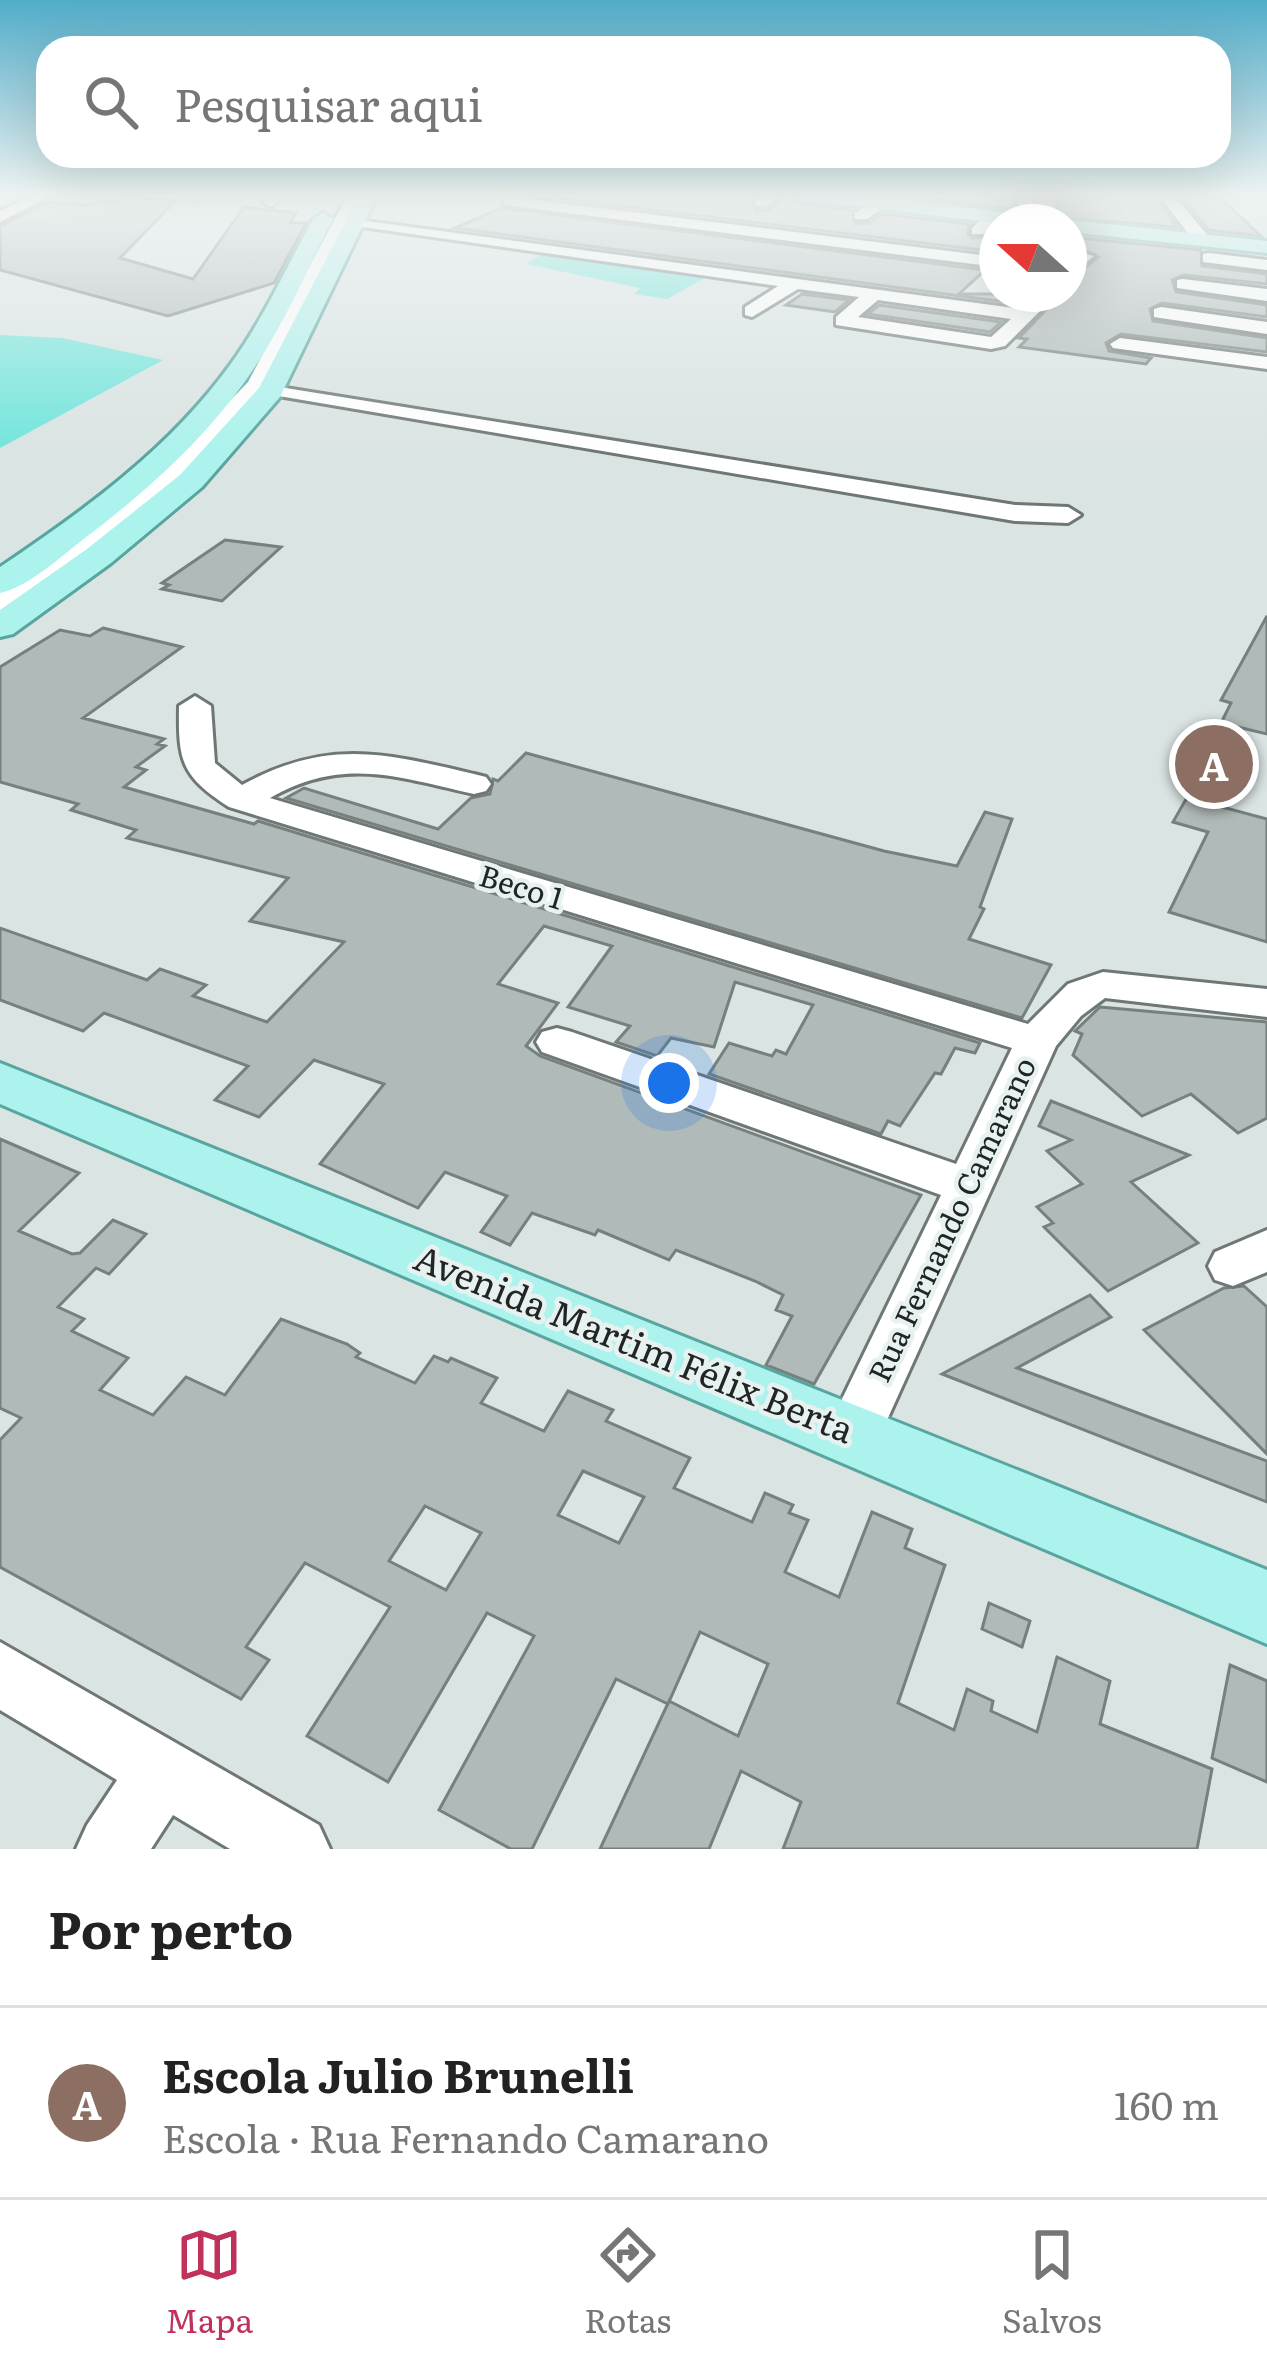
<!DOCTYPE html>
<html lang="pt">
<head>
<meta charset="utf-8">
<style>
	body { margin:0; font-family:Literata,serif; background:#f2f2f2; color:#222 }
	.compass { position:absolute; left:979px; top:204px; width:108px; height:108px; border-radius:50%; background:#fff; box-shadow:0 12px 48px #0002; rotate:291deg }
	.you { position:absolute; left:669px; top:1083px; width:42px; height:42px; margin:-30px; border:9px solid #fff; border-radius:50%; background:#1a73e8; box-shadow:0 0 0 18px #1a73e833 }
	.badge { display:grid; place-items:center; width:78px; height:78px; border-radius:50%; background:#c0315b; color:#fff; font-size:39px; font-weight:700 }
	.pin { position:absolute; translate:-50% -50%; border:6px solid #fff; box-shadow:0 3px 12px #0006 }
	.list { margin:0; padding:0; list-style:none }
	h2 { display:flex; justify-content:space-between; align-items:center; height:156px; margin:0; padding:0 48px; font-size:51px }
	h2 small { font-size:39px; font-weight:400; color:#767676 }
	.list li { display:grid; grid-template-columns:78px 1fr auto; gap:36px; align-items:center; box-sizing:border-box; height:192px; padding:0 48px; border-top:3px solid #e0e0e0 }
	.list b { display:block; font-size:45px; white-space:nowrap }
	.list p { margin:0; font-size:39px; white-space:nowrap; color:#767676 }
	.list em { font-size:39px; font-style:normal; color:#767676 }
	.icon { flex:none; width:66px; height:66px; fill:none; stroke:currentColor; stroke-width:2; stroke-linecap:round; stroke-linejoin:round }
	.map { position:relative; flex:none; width:1267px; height:1849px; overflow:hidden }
	.search { position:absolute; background:#fff; box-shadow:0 12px 48px #0002; left:36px; right:36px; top:36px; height:132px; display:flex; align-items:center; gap:30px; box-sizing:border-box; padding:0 42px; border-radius:36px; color:#767676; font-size:45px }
	.sheet { height:348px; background:#fff }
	nav { display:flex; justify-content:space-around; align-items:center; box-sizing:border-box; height:168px; border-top:3px solid #e0e0e0; background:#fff; font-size:33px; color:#767676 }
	nav a { display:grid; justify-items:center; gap:6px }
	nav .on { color:#c0315b }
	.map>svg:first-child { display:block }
	.green { fill:#71e5dc }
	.building { fill:#b0bab9; stroke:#76807e; stroke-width:3; fill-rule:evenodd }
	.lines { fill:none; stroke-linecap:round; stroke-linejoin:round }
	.minor-casing { stroke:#6e7776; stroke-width:6 }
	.major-casing { stroke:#58a59f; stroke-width:6 }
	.minor { fill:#fff; fill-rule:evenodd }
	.major { fill:#acf2ed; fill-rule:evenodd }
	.labels { text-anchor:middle; stroke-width:9; stroke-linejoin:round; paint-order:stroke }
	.street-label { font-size:30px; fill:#212525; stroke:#e7f2f0 }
	.near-street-label { font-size:36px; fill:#212525; stroke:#e7f2f0 }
</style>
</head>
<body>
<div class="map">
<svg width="1267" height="1849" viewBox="0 0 1267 1849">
	<rect width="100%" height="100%" fill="#dae4e3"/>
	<g class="green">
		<path d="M544 253 710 275 667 299 634 294 640 288 526 264Z"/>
		<path d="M0 335 62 338 163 360 0 448Z"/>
	</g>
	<g class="building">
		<path d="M756 194 752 200 756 211 769 210 786 195 804 204 852 210 855 224 870 223 882 214 969 224 968 234 972 238 987 237 997 227V252L531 195Z"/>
		<path d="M932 194 1012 196 1015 209 932 199Z"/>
		<path d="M1052 194H1154L1177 227 1061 218Z"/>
		<path d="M1179 194H1216L1261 236 1209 230Z"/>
		<path d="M125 197 176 200 120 258 193 279 244 207 296 213 290 223H306L274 283 168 316 0 270V226L48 202 88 205 104 198 113 205Z"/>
		<path d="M501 208 985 270 959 294H1031L1020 304 455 228Z"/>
		<path d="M1069 237 1201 250 1202 266 1267 274V284L1184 275 1172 280 1176 292 1267 305V317L1162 303 1150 309 1153 321 1267 338V352L1121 334 1106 343 1109 351 1151 358 1146 364 1019 347 1027 339 1019 338 1061 294H1069V281L1098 257 1080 248 1069 256Z"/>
		<path d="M802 294 849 300 835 312 786 305Z"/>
		<path d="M879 305 1001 322 990 332 868 314Z"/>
		<path d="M225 540 281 547 222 601 162 589 169 585 162 583Z"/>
		<path d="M1267 616V734L1221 723 1231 703 1221 700Z"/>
		<path d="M103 628 182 647 83 718 164 739 157 744 165 746 136 767 146 770 124 787 254 824 258 821 980 1043 975 1053 955 1048 941 1074 935 1073 900 1126 888 1121 881 1134 709 1074 729 1043 772 1056 776 1050 786 1054 813 1005 735 982 714 1047 671 1038 657 1056 616 1042 630 1026 568 1007 612 946 544 926 498 984 558 1003 526 1046 540 1056 921 1195 814 1384 766 1365 792 1316 776 1310 783 1295 755 1281 676 1250 669 1260 598 1230 595 1235 532 1213 510 1245 481 1232 507 1196 445 1172 418 1208 320 1164 384 1084 314 1060 259 1117 215 1100 248 1066 104 1013 83 1031 0 1000V928L147 980 160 969 206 985 193 996 267 1022 344 942 250 921 288 878 127 838 136 830 71 810 78 804 0 782V667L60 630 90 636Z"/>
		<path d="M1218 743 1233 751 1211 804 1267 819V942L1169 912 1208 832 1173 822Z"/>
		<path d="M526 753 884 851 957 866 985 812 1012 819 980 907 984 909 969 939 1051 965 1022 1018 286 798 304 788 438 829 471 798 490 794 493 779 498 781Z"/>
		<path d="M1100 1007 1267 1022V1118L1238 1133 1191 1094 1142 1116 1073 1055 1082 1034 1075 1031Z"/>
		<path d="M1051 1101 1189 1155 1131 1182 1198 1243 1108 1291 1044 1227 1053 1223 1037 1207 1082 1184 1047 1151 1071 1140 1039 1126Z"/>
		<path d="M0 1139 79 1173 19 1231 72 1254 80 1253 113 1220 146 1234 109 1274 96 1268 58 1307 84 1319 72 1331 128 1358 100 1390 153 1415 186 1377 225 1395 281 1319 347 1344 360 1353 356 1357 415 1383 434 1356 448 1362 451 1358 497 1378 481 1403 544 1431 568 1391 613 1410 606 1421 690 1458 674 1488 752 1522 765 1493 793 1505 789 1513 808 1520 785 1572 839 1597 872 1512 912 1529 905 1548 945 1565 898 1703 954 1730 967 1689 993 1701 991 1711 1037 1732 1057 1657 1110 1681 1100 1724 1212 1769 1197 1849H783L801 1802 741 1771 709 1849H600L669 1701 738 1736 768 1664 700 1632 668 1704 616 1679 532 1849H511L439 1810 534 1636 487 1613 388 1782 307 1736 390 1607 305 1563 246 1647 269 1660 241 1699 0 1567V1440L21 1418 0 1408ZM583 1471 644 1497 619 1543 558 1515ZM425 1506 481 1533 446 1590 389 1561Z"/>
		<path d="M1244 1286 1267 1307V1454L1144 1330 1224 1288Z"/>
		<path d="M1090 1295 1111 1317 1017 1368 1267 1461V1502L942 1374Z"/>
		<path d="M989 1603 1030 1621 1022 1647 982 1629Z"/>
		<path d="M1230 1665 1267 1681V1782L1212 1758Z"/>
	</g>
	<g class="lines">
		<defs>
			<g id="minor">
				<path d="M35 194H54L0 222V211Z"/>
				<path d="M107 194H122L113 201Z"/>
				<path d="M189 194H205L195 202Z"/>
				<path d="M271 194H287L271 207 263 202Z"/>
				<path d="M348 194H363L351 219 1022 309 1037 294H1057L1005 346 991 349 836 325V317L859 297 798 289 752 317 745 315V307L778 286 348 225 267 385 1015 505 1068 507 1081 515 1068 523 1015 521 261 393 176 485 10 610 0 613V591L158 475 248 382ZM878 300 1011 319 991 337 858 317Z"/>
				<path d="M764 194H782L766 206H756V200Z"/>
				<path d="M1016 194H1032L1037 222H1023Z"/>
				<path d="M1158 194H1173L1208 236V244H1196Z"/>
				<path d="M509 197 997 257V267L504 205V199Z"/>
				<path d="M875 201 888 204 867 219H855V213Z"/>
				<path d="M987 214 1001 217 984 234H972V228Z"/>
				<path d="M1079 252 1094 256 1069 277V262Z"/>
				<path d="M1209 253 1267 260V270L1203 262V254Z"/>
				<path d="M1183 279 1267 289V301L1177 288V280Z"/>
				<path d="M1161 307 1267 322V334L1154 317V309Z"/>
				<path d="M1120 338 1267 357V369L1113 348 1110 344Z"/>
				<path d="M195 696 211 706 215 763 242 785C327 738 385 753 474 774L486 777 491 784 486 791 474 794C398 777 343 756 270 798L1028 1024 1068 984 1103 972 1267 989V1017L1105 998 1081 1016 1056 1046 873 1451 853 1458 833 1451 825 1434 941 1195 542 1052 536 1042 542 1032 557 1028 572 1032 956 1164 1012 1048 229 807C181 776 178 761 179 706Z"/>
				<path d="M1267 1230V1272L1233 1286 1215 1280 1208 1266 1215 1252Z"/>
				<path d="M0 1642 319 1825 330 1849H230L173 1815 151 1849H76L87 1825 117 1780 0 1710Z"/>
			</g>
			<g id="major">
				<path d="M360 194H378L280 397 202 487 111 563 13 634 0 637V610L87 549 180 475 259 388Z"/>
				<path d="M796 194H853L1037 216 1047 222 997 223 805 200Z"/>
				<path d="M323 213 333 219C309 266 288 315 260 359 214 431 152 487 85 538 60 557 30 586 0 593V567C85 510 169 449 230 365 263 320 286 268 313 219Z"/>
				<path d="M1069 220 1267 241V253L1069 232V222H1062Z"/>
				<path d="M0 1063 1267 1570V1644L0 1104Z"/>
			</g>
		</defs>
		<use href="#minor" class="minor-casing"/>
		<use href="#major" class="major-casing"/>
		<use href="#minor" class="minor"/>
		<use href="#major" class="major"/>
	</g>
	<linearGradient id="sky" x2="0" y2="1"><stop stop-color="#51acc8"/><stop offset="0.43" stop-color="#eef3f2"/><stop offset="1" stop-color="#eef3f2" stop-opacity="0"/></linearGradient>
	<rect width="1267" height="453" fill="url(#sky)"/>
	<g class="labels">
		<g class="street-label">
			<text transform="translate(521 888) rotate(17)" y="10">Beco 1</text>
			<text transform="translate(953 1220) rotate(-65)" y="10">Rua Fernando Camarano</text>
		</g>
		<g class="near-street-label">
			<text transform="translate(634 1344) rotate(22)" y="13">Avenida Martim Félix Berta</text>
		</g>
	</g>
</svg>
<svg class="compass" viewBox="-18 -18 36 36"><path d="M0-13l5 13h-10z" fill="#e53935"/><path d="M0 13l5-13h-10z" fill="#767676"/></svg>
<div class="you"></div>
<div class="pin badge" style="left:1214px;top:764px;background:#8d6e63">A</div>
<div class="search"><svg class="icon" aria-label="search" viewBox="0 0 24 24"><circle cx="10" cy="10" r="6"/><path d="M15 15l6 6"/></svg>Pesquisar aqui</div>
</div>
<section class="sheet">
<h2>Por perto<small></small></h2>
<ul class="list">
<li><span class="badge" style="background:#8d6e63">A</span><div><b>Escola Julio Brunelli</b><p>Escola · Rua Fernando Camarano</p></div><em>160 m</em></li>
</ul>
</section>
<nav>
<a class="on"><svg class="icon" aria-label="map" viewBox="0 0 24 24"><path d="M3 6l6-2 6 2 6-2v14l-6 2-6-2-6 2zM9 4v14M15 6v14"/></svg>Mapa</a>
<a><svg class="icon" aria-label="directions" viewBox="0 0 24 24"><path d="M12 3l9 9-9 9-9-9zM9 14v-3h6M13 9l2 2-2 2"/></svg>Rotas</a>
<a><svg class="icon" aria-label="saved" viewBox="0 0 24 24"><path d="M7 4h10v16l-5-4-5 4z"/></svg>Salvos</a>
</nav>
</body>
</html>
